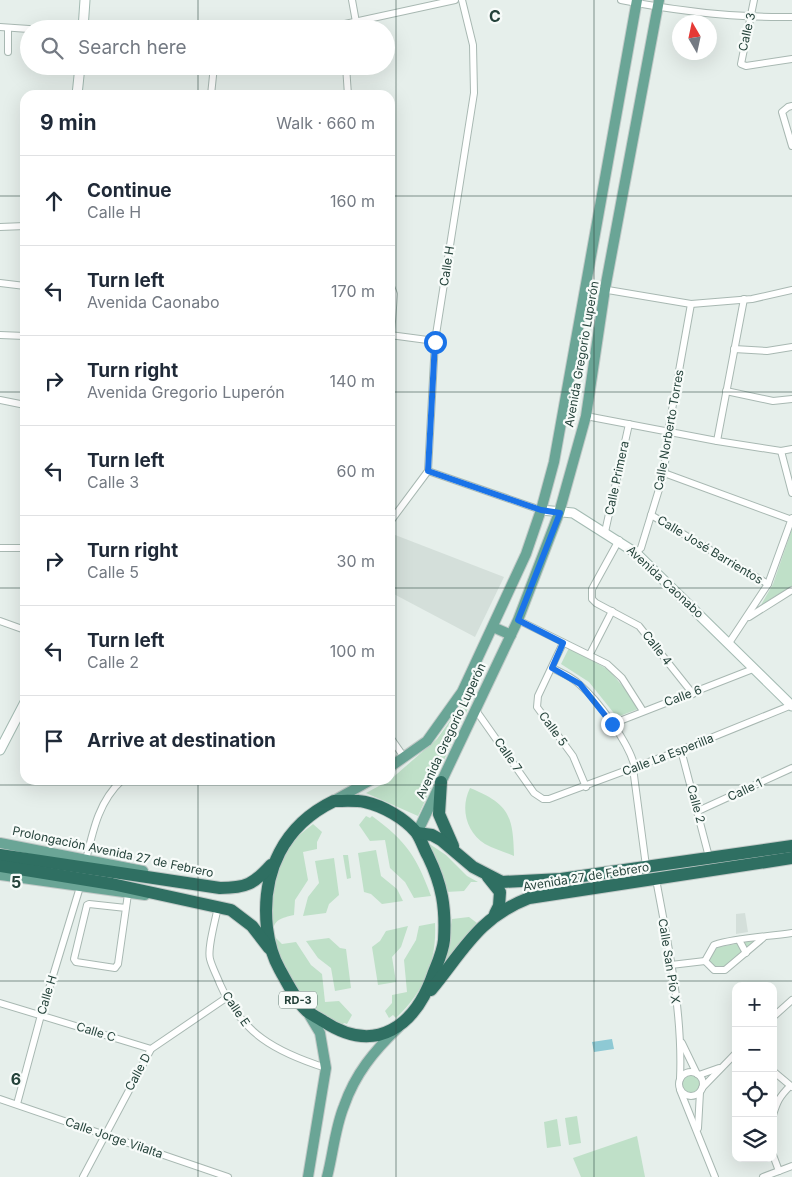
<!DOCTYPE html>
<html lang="en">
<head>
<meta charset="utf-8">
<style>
	body { margin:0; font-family:Inter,sans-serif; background:#f2f2f3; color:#1f2937 }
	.controls { position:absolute; right:15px; bottom:15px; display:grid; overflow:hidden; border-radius:10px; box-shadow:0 5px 20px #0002 }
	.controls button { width:45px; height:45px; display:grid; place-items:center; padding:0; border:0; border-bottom:1px solid #e0e1e3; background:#fff; color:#1f2937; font:25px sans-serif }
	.compass { position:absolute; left:672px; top:15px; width:45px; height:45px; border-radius:50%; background:#fff; box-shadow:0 5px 20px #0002; rotate:351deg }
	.stop { position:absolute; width:15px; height:15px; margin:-11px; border:4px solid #1a73e8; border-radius:50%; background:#fff }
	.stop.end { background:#1a73e8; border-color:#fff; box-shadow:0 1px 5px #0008 }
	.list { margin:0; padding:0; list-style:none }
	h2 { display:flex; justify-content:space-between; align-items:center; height:65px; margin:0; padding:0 20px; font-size:21px }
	h2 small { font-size:16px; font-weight:400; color:#747a83 }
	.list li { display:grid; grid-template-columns:32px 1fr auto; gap:15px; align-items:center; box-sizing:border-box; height:90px; padding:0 20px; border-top:1px solid #e0e1e3 }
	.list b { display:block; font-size:19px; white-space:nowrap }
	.list p { margin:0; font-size:16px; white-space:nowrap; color:#747a83 }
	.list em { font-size:16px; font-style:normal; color:#747a83 }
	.icon { flex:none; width:28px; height:28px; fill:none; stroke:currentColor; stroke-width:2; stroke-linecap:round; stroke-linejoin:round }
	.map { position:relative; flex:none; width:792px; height:1177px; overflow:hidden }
	.search { position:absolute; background:#fff; box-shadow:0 5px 20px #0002; left:20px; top:20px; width:375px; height:55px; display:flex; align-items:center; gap:12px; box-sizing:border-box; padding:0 18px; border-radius:28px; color:#747a83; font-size:19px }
	.panel { position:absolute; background:#fff; box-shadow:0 5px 20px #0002; left:20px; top:90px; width:375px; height:695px; border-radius:15px }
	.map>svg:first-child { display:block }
	.built { fill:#d4dfda }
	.green { fill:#bfe0c8 }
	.water { fill:#8ec9d4 }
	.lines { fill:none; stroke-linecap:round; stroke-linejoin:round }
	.street-casing { stroke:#a8b8b2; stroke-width:8 }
	.secondary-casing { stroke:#a4bbb3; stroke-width:11 }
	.primary-casing { stroke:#c2cac8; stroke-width:12 }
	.highway-casing { stroke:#c2cac8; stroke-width:14 }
	.street { stroke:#fff; stroke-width:6 }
	.secondary { stroke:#fff; stroke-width:9 }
	.primary { stroke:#6aa596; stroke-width:10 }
	.highway { stroke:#2f6f62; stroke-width:12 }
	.route { stroke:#1a73e8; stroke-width:6 }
	.grid { fill:none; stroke:#24423a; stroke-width:1; stroke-opacity:0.55 }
	.labels { text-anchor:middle; stroke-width:4.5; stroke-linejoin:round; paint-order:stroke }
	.shield { fill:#f7fbf9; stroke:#637a73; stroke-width:1 }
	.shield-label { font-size:11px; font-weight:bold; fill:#24423a }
	.street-label { font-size:12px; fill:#24423a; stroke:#f7fbf9 }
	.grid-label { font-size:16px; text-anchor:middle; font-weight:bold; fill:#24423a; stroke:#f7fbf9; stroke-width:4.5; stroke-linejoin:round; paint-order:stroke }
</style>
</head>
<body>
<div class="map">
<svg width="792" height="1177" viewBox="0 0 792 1177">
	<rect width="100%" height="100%" fill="#e6efeb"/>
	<g class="built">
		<path d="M390 533 504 577 475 637 390 592Z"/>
		<path d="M745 913 748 932 736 934V914Z"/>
	</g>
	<g class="green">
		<path d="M792 529V586L761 605 773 584Z"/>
		<path d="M569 648 609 670 641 708 617 717 589 682 561 664Z"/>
		<path d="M465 700H472L418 816 366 793 390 780 437 739Z"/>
		<path d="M470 788C509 804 513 815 514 856 505 852 494 849 485 844 466 832 460 808 470 788Z"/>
		<path d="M366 816 370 818 372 816C407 842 416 856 431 896L414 898 405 882 390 868 385 840 370 841 359 825Z"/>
		<path d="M313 824 322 832 317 842V849L303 852 308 880 295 900 294 915C281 918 272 920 273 935L282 944 296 942 311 965 322 974 325 1002 339 1001 352 1015 347 1024 344 1023 341 1027C327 1017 312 1008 302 995 267 953 259 887 293 842 298 835 306 830 313 824Z"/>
		<path d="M425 841 446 855 467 876 478 882H471L464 891 446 892Z"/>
		<path d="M376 850 381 876 397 889 403 901 382 904 371 894 364 892 358 853Z"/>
		<path d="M343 855H348L351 878 347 879Z"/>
		<path d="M334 858 339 895 329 904 326 913 303 916 308 897 319 883 315 861Z"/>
		<path d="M469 917 477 923 483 921 444 966 452 919Z"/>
		<path d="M435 923C437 961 424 992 396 1018L393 1015 389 1018 385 1011 392 1003V995L407 992 404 960 416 940 419 926Z"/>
		<path d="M408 926 401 947 392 957 396 982 378 985 372 947 380 941 386 931Z"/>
		<path d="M329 938 340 948 346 949 351 988 335 991 331 968 318 958 306 941Z"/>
		<path d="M757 940 722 968 712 966 709 959 714 948Z"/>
		<circle cx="691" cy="1084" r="9"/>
		<path d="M577 1116 581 1143 569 1145 565 1118Z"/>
		<path d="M557 1119 561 1146 547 1148 544 1122Z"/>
		<path d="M637 1136 645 1177H581L573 1158Z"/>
	</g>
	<path class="water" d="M612 1039 614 1049 594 1052 592 1042Z"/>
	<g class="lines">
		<defs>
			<g id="street">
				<path d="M352 0 356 22"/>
				<path d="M621 0C677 11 735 18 792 17"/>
				<path d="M754 0 741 64 746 66 792 59"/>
				<path d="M0 27 29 29"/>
				<path d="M322 29 455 0"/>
				<path d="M8 52V28"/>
				<path d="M346 66 348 95"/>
				<path d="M211 95 214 66"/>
				<path d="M792 106 788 107 782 112 792 146"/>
				<path d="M0 227 25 226"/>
				<path d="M0 283 25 286"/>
				<path d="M390 284 394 294 391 335"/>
				<path d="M584 286 691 304 752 299 792 290"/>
				<path d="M0 335 25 336"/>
				<path d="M390 335 435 341"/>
				<path d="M734 349 767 351 792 347"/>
				<path d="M726 391 773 401 792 399"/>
				<path d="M0 400 25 405"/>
				<path d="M586 416 717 441 781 451 792 449"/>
				<path d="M717 441 744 299"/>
				<path d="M781 451 792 493"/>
				<path d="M428 471 541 510"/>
				<path d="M664 473 792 520"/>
				<path d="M651 515 768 584"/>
				<path d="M390 522 428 471 435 341 474 93 473 45 462 0"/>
				<path d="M605 532 629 424"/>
				<path d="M619 540 592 589V599L596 603 639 626 693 694"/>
				<path d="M0 548H25"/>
				<path d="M636 553 641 548 664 473 668 432 691 304"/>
				<path d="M749 617 792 590"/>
				<path d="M518 620 607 664 622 678 643 711"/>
				<path d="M0 621 25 630"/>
				<path d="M563 643 538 696 537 707 573 756 586 787"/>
				<path d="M729 643 768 584 792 518"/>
				<path d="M590 654 612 611"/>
				<path d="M552 668C562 673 572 677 579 684 598 700 630 744 635 768"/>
				<path d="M475 709 534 793 543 799H549L681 750 792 705"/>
				<path d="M612 724 753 669"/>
				<path d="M390 737 404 757"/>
				<path d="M681 750 709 857"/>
				<path d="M633 768 646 866"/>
				<path d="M698 811 792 768"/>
				<path d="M86 860C93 830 99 801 122 780"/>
				<path d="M656 879C668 945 683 1012 680 1079"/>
				<path d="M218 906C216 919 207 948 210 959 212 967 217 976 220 984 242 1034 276 1052 326 1068"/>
				<path d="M126 908 89 904 87 905 74 959 76 962 115 968 118 964 128 894"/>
				<path d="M739 940 746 953"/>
				<path d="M705 961 714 945C739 937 766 937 792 933"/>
				<path d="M705 961 714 970H725L763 938"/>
				<path d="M671 965 705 961"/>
				<path d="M0 1003 151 1049"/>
				<path d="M773 1017 792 1000"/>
				<path d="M682 1043 697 1074"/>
				<path d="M773 1071 792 1087"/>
				<circle cx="691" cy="1084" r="12"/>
				<path d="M699 1075 719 1068"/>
				<path d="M702 1088 736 1053"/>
				<path d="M680 1090 715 1177"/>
				<path d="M0 1099 228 1177"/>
				<path d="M17 1104 41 1015 80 887"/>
				<path d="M773 1115C777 1102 779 1097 790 1086"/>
				<path d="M698 1128 700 1092"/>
				<path d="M773 1155 779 1171"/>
				<path d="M83 1177 151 1049 226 998"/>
				<path d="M763 1177 792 1166"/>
			</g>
			<g id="secondary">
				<path d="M83 29 85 0"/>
				<path d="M77 95 80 66"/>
				<path d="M541 510 573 513 636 553 792 706"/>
				<path d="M0 750 25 702"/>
			</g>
			<g id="primary">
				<path d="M493 627 511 635"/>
				<path d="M390 767 427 741 462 692 526 554 541 510 554 462 637 0"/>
				<path d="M335 800 371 780"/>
				<path d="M417 833 518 620 559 513 586 416 605 289 659 0"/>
				<path d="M0 843 143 871"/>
				<path d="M0 875 145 895"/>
				<path d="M308 1177 326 1068 320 1033 308 1013"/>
				<path d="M327 1177C333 1154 335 1128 344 1106 355 1074 374 1051 398 1028"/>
			</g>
			<g id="highway">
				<path d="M441 782 439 814 453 846"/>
				<path d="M334 801C344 801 355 800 365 802 383 806 404 818 416 832 421 839 424 849 428 856 442 885 446 907 444 940 443 951 438 962 434 972 416 1026 376 1056 323 1021 318 1018 312 1015 307 1011 296 1001 288 984 280 970 272 956 269 944 267 928 261 872 284 825 334 801Z"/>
				<path d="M417 833 432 835 441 840 473 867 502 882 561 879 792 846"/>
				<path d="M0 855 220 888C246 888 254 884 271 865"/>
				<path d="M0 866 112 884 231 910 252 926 269 948"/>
				<path d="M488 877 500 892 499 906 495 914"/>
				<path d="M431 990C464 950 478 918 529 898L792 858"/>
			</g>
		</defs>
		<use href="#street" class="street-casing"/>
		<use href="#secondary" class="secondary-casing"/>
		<use href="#primary" class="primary-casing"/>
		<use href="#highway" class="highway-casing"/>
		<use href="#street" class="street"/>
		<use href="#secondary" class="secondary"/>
		<use href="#primary" class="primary"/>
		<use href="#highway" class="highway"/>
	</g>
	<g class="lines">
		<path class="route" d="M435 342 428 471 541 510 560 513 518 620 563 643 552 668 580 684 612 724"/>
	</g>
	<path class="grid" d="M198 0V29M396 0V1177M594 0V1177M198 66V95M0 196H25M390 196H792M0 392H25M390 392H792M0 588H25M390 588H792M198 780V1177M0 785H792M0 981H792"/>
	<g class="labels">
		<rect class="shield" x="279" y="991.5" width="38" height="17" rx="4"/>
		<g class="shield-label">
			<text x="298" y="1004">RD-3</text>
		</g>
		<g class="street-label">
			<text transform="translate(747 32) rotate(-77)" y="4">Calle 3</text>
			<text transform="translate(447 266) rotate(-81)" y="4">Calle H</text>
			<text transform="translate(582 354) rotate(-80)" y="4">Avenida Gregorio Luperón</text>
			<text transform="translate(669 430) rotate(-80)" y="4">Calle Norberto Torres</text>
			<text transform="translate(617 478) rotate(-78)" y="4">Calle Primera</text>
			<text transform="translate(710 550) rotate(31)" y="4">Calle José Barrientos</text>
			<text transform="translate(665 582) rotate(43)" y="4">Avenida Caonabo</text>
			<text transform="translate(657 648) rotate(52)" y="4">Calle 4</text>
			<text transform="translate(683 696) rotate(-20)" y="4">Calle 6</text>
			<text transform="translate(553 729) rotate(54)" y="4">Calle 5</text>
			<text transform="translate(451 731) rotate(-65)" y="4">Avenida Gregorio Luperón</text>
			<text transform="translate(508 755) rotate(55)" y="4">Calle 7</text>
			<text transform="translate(668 755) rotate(-21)" y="4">Calle La Esperilla</text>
			<text transform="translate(745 790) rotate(-25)" y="4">Calle 1</text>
			<text transform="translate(696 804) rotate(75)" y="4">Calle 2</text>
			<text transform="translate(113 852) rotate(12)" y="4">Prolongación Avenida 27 de Febrero</text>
			<text transform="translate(586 877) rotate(-9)" y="4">Avenida 27 de Febrero</text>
			<text transform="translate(669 961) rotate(81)" y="4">Calle San Pío X</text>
			<text transform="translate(47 995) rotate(-73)" y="4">Calle H</text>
			<text transform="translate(236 1009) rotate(56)" y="4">Calle E</text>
			<text transform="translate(96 1032) rotate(17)" y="4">Calle C</text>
			<text transform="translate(138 1072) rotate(-62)" y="4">Calle D</text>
			<text transform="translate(114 1138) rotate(19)" y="4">Calle Jorge Vilalta</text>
		</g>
	</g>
	<g class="grid-label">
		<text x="495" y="22">C</text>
		<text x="16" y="888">5</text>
		<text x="16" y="1085">6</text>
	</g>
</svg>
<div class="controls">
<button>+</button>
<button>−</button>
<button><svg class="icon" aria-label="locate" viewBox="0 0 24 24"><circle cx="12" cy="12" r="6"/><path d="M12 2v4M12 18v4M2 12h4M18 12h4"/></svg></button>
<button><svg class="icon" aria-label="layers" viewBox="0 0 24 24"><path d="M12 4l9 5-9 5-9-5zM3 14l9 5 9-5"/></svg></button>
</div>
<svg class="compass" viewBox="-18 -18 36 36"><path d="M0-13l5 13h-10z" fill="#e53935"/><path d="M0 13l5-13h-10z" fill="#747a83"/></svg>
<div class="stop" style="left:435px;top:342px"></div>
<div class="stop end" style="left:612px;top:724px"></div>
<div class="search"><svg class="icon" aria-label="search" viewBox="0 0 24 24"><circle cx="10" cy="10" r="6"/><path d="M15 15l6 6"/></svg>Search here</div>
<section class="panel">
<h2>9 min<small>Walk · 660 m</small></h2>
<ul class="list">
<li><svg class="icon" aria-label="ahead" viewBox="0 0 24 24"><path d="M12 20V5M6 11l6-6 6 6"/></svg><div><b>Continue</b><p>Calle H</p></div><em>160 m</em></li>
<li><svg class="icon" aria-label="left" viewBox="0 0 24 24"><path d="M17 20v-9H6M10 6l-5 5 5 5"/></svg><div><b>Turn left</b><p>Avenida Caonabo</p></div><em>170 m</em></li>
<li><svg class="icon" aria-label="right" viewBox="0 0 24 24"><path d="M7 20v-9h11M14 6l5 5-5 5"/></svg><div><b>Turn right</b><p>Avenida Gregorio Luperón</p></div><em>140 m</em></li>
<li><svg class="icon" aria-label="left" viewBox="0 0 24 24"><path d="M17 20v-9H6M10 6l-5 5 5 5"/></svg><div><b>Turn left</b><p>Calle 3</p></div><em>60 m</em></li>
<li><svg class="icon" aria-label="right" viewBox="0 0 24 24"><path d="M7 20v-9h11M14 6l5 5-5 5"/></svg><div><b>Turn right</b><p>Calle 5</p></div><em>30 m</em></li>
<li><svg class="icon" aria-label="left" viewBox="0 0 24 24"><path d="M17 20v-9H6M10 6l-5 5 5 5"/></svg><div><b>Turn left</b><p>Calle 2</p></div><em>100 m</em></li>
<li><svg class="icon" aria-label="arrive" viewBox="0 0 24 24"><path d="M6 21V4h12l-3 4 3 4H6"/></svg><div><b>Arrive at destination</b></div></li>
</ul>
</section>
</div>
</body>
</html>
